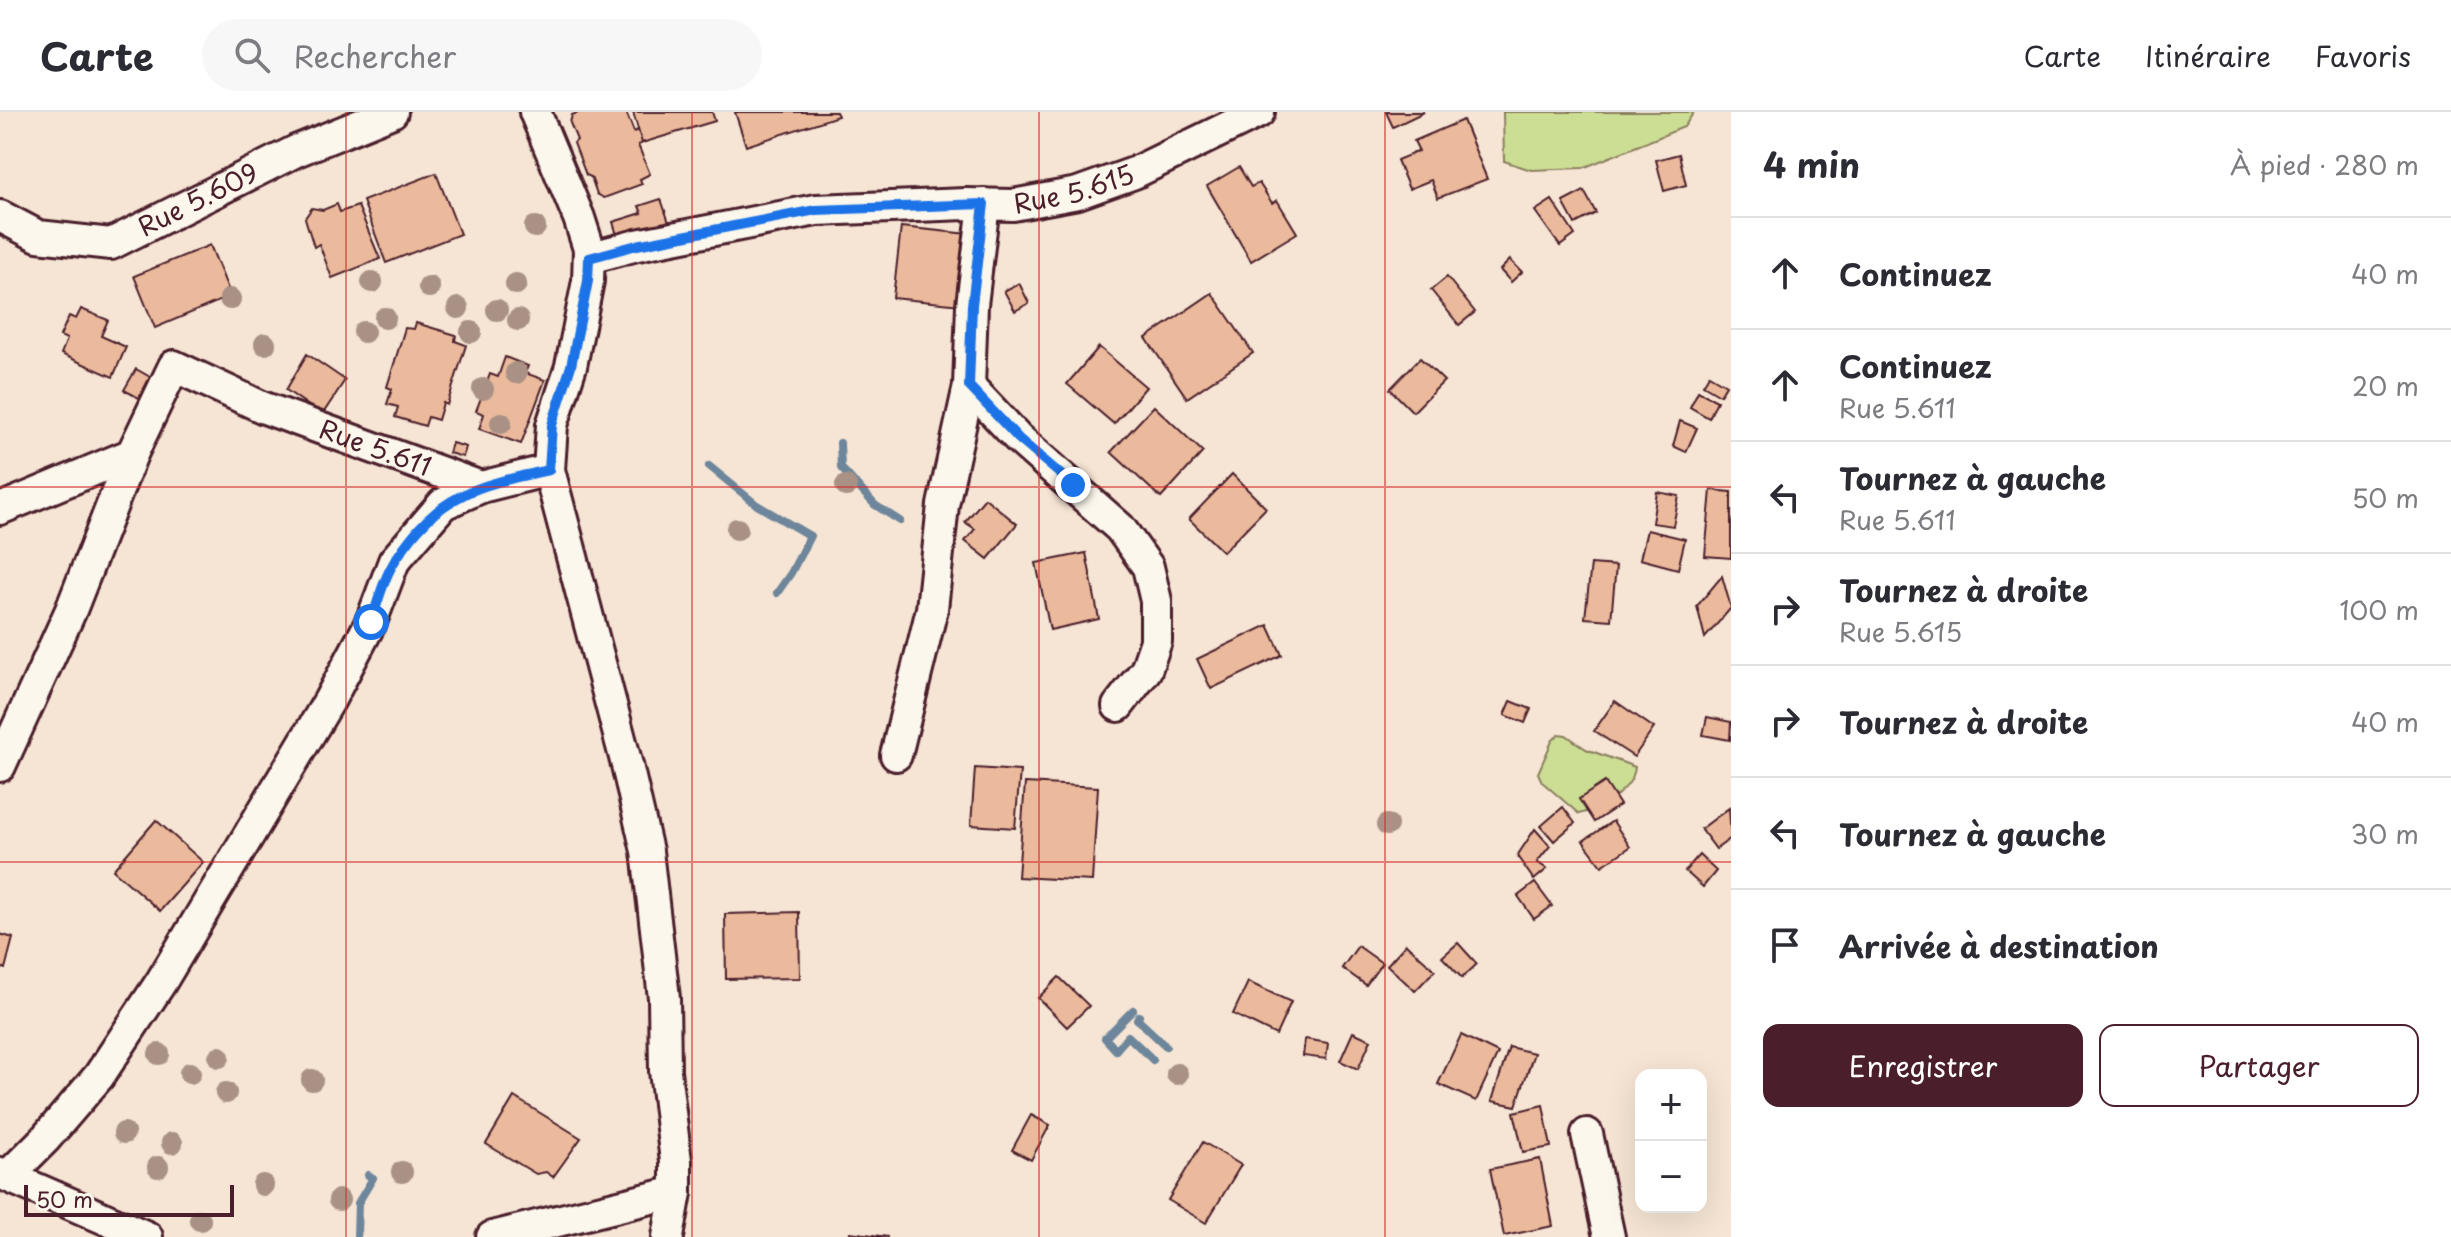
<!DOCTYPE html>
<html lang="fr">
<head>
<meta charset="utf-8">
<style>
	body { margin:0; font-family:"Playpen Sans",sans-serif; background:#f7f7f7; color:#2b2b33 }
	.controls { position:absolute; right:24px; bottom:24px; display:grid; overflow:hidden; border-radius:16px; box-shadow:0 8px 32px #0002 }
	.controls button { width:72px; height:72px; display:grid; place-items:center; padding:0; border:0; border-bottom:2px solid #e1e1e2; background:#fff; color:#2b2b33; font:40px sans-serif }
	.scale { position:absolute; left:24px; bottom:20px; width:210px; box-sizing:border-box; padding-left:8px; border:4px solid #4a1f2b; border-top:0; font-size:22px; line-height:28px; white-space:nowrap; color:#4a1f2b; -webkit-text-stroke:6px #fbf7ec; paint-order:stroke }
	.stop { position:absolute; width:24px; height:24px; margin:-18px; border:6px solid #1a73e8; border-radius:50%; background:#fff }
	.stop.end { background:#1a73e8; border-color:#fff; box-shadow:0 2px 8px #0008 }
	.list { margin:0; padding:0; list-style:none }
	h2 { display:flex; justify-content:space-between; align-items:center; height:104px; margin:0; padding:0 32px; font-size:34px }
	h2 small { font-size:26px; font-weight:400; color:#7c7c81 }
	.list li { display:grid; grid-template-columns:52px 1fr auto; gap:24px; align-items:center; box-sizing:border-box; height:112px; padding:0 32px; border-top:2px solid #e1e1e2 }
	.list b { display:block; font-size:30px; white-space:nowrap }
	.list p { margin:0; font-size:26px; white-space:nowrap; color:#7c7c81 }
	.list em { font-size:26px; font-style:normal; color:#7c7c81 }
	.actions { display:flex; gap:16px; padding:24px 32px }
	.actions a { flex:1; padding:18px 0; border:2px solid #4a1f2b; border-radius:16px; text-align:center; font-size:28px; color:#4a1f2b }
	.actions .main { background:#4a1f2b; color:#fff }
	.icon { flex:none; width:44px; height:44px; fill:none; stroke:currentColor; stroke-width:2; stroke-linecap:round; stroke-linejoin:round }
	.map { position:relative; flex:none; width:1731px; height:1125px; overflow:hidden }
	header { display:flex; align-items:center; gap:48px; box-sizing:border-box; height:112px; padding:0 40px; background:#fff; border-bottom:2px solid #e1e1e2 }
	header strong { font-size:38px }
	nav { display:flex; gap:44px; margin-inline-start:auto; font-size:28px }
	.search { width:560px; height:72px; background:#f7f7f7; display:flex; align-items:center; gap:20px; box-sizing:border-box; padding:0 28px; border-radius:44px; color:#7c7c81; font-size:30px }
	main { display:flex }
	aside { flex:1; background:#fff }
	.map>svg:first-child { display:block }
	.green { fill:#cbde93; stroke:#8a7e5f; stroke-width:2 }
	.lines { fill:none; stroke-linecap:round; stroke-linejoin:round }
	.stream { stroke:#6d869b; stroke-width:8 }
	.building { fill:#ebba9c; stroke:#4a1f2b; stroke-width:2 }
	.minor-casing { stroke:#4a1f2b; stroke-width:36 }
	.minor { stroke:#fbf7ec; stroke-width:30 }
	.tree { fill:#a99285 }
	.route { stroke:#1a73e8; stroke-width:10 }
	.grid { fill:none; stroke:#d62828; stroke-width:2; stroke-opacity:0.55 }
	.labels { text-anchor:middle; stroke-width:6; stroke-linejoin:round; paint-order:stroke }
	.street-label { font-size:26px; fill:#4a1f2b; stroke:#fbf7ec }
</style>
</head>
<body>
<header>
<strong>Carte</strong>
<div class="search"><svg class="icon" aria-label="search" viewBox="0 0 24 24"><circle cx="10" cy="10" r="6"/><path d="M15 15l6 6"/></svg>Rechercher</div>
<nav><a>Carte</a><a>Itinéraire</a><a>Favoris</a></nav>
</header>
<main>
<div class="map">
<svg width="1731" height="1125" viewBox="0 0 1731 1125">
	<rect width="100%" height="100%" fill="#f6e5d4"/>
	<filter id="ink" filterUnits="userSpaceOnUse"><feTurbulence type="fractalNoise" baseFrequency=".0125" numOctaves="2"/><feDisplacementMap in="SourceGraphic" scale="16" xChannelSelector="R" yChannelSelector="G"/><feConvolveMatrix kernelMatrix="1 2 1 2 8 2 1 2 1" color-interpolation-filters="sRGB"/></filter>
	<g filter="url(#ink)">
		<g class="green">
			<path d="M1503 0H1694L1684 15 1583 56 1531 58 1504 49Z"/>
			<path d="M1559 622 1566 623 1586 637 1635 655C1633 679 1599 697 1579 702L1542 670 1538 661 1552 629Z"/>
		</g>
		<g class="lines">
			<g class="stream">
				<path d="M840 331 841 356 875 393 900 409"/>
				<path d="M709 354 757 393 810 424 791 461 777 481"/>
				<path d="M1133 898 1105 926 1116 938 1128 924 1153 948"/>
				<path d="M1139 904 1137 907 1166 934"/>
				<path d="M357 1125 358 1091 373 1066 368 1063"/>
			</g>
		</g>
		<g class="building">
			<path d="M580 0H626L634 20 638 18 643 31 638 33 650 62 640 67 642 72 604 86 597 82 591 65 586 63 574 31 577 28 570 11 572 3Z"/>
			<path d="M633 0H712L715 9 642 31Z"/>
			<path d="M735 0H836L838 4 746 34Z"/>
			<path d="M1386 0H1424L1393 15Z"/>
			<path d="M1463 8 1487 67 1438 86 1431 68 1409 77 1397 48 1419 39 1414 29Z"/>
			<path d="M1679 42 1686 73 1664 79 1656 48Z"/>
			<path d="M1239 55 1251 75 1259 71 1272 91 1277 88 1297 121 1251 149 1207 74Z"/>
			<path d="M436 61 460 122 386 151 363 89Z"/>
			<path d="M1584 79 1596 101 1575 112 1563 90Z"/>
			<path d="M661 87 673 122 622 139 613 110 642 101 639 94Z"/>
			<path d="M1552 88 1575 123 1560 134 1535 99Z"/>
			<path d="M337 92 340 100 358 94 380 147 332 166 319 132 314 135 305 106 312 96 323 98Z"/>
			<path d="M901 115 968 122 961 193 893 186Z"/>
			<path d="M210 133 231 184 155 216 134 164Z"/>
			<path d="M1510 148 1522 160 1511 170 1500 158Z"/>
			<path d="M1447 165 1475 200 1459 213 1431 178Z"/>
			<path d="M1019 171 1029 191 1015 199 1004 179Z"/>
			<path d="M1212 181 1253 241 1187 286 1146 226Z"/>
			<path d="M81 197 108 208 101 224 126 235 113 265 61 242 67 227 60 224 69 204 76 207Z"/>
			<path d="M416 211 456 223 455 229 466 233 447 293 443 291 438 308 428 305 425 314 395 305 398 295 387 292 392 277 387 275 405 216 414 217Z"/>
			<path d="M1099 235 1146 275 1114 312 1067 272Z"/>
			<path d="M307 242 345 268 322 303 286 278Z"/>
			<path d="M505 245 528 254 525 261 545 268 521 332 479 317 484 302 476 299 490 262 498 265Z"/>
			<path d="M1420 246 1444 269 1413 300 1390 277Z"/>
			<path d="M136 257 150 265 139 286 124 278Z"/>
			<path d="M1709 263 1726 273 1720 283 1703 273Z"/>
			<path d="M1698 279 1717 289 1709 306 1690 295Z"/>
			<path d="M1154 294 1203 340 1161 386 1111 340Z"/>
			<path d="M1680 309 1697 316 1686 340 1673 334Z"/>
			<path d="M452 331 466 335 463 345 449 341Z"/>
			<path d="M1232 362 1266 396 1223 440 1189 407Z"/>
			<path d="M1711 378 1731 380V446L1705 444Z"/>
			<path d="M1657 380 1679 384 1673 414 1652 411Z"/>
			<path d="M985 386 1017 412 988 447 965 429 975 417 965 410Z"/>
			<path d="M1647 418 1685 427 1678 457 1640 447Z"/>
			<path d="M1086 441 1099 507 1050 518 1036 451Z"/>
			<path d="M1591 452 1616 454 1611 508 1585 506Z"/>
			<path d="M1722 464 1731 496 1705 526 1697 494Z"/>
			<path d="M1268 513 1282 543 1211 577 1197 547Z"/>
			<path d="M1511 589 1531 597 1525 611 1505 603Z"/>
			<path d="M1615 589 1654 616 1634 645 1594 619Z"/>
			<path d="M1707 605 1731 610 1730 628 1703 623Z"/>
			<path d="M975 656 1020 659 1015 716 971 713Z"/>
			<path d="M1605 670 1620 693 1594 710 1579 687Z"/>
			<path d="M1025 671 1098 675 1092 769 1018 765Z"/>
			<path d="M1563 695 1575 711 1554 729 1541 714Z"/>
			<path d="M1729 696 1731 726 1716 737 1701 717Z"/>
			<path d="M156 708 203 750 160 799 113 758Z"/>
			<path d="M1613 709 1630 735 1602 754 1583 729Z"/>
			<path d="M1535 717 1550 734 1537 750 1547 757 1534 768 1517 744Z"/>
			<path d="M1699 743 1716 759 1703 775 1685 759Z"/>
			<path d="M1535 771 1552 794 1534 807 1518 784Z"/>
			<path d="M799 800 800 866 726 867 725 802Z"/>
			<path d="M0 822 13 826 5 857 0 855Z"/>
			<path d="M1458 831 1477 852 1462 866 1442 845Z"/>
			<path d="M1406 832 1435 858 1415 879 1387 853Z"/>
			<path d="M1358 834 1382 851 1366 873 1342 856Z"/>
			<path d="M1059 865 1089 894 1067 915 1038 886Z"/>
			<path d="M1248 870 1291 890 1276 923 1233 902Z"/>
			<path d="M1353 920 1371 928 1358 957 1340 949Z"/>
			<path d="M1461 923 1498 941 1476 989 1438 972Z"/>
			<path d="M1305 927 1328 931 1326 947 1303 944Z"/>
			<path d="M1509 935 1534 941 1516 994 1492 989Z"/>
			<path d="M514 985 581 1026 553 1065 546 1060 536 1062 486 1032Z"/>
			<path d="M1543 993 1551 1035 1523 1040 1514 1000Z"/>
			<path d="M1031 1003 1050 1013 1031 1048 1012 1038Z"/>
			<path d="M1203 1030 1241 1053 1206 1111 1168 1088Z"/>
			<path d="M1540 1047 1553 1114 1504 1124 1490 1057Z"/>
			<path d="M850 1120 888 1125H849Z"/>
		</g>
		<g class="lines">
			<defs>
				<g id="minor">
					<path id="s1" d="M0 104 38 124 111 132 296 39 392 0"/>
					<path id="s2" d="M589 146 637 133 816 98 966 92 1013 93 1078 81 1134 61 1259 0"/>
					<path d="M969 274 1019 327 1120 416 1148 455 1156 489V529L1146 558 1118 594"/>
					<path d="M549 358 627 653 647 739 664 886 665 959 676 1049V1080L668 1125"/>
					<path id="s3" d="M0 397 132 342 174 254 262 295 481 375 549 358 552 313 571 254 588 169 589 137 579 106 535 0"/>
					<path d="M896 643 932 497 943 393 969 274 972 193 984 92"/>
					<path d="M0 654 71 498 132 342"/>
					<path d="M1587 1022 1609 1125"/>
					<path d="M0 1061 147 1125"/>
					<path d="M8 1064 45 1027 99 964 161 870 329 589 371 510 394 449 443 392 481 375"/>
					<path d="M492 1125 676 1080"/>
				</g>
			</defs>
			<use href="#minor" class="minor-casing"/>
			<use href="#minor" class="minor"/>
		</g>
		<g class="tree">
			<circle cx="535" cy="115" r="11"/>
			<circle cx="372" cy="170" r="11"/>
			<circle cx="516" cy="172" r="11"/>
			<circle cx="429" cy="175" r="11"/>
			<circle cx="230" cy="187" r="11"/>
			<circle cx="458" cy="196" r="11"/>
			<circle cx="497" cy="198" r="11"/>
			<circle cx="385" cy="206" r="11"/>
			<circle cx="518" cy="208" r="11"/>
			<circle cx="364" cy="220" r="11"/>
			<circle cx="471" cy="220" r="11"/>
			<circle cx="265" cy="232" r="11"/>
			<circle cx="516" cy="261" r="11"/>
			<circle cx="483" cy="277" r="11"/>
			<circle cx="501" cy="311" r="11"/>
			<circle cx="846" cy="374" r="11"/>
			<circle cx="737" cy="417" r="11"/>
			<circle cx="1387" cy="713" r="11"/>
			<circle cx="159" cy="942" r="11"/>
			<circle cx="219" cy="945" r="11"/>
			<circle cx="190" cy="961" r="11"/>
			<circle cx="1177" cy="962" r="11"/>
			<circle cx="312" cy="968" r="11"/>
			<circle cx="226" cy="981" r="11"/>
			<circle cx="124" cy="1021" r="11"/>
			<circle cx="172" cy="1031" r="11"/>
			<circle cx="158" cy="1055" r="11"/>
			<circle cx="402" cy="1060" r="11"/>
			<circle cx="263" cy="1073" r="11"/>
			<circle cx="339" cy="1088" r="11"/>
			<circle cx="200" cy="1108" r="11"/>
		</g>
	</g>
	<g class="lines" filter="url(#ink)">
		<path class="route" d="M371 510C378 490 384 465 396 447 439 381 476 374 549 358L552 313 571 254 588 169 589 146 637 133 816 98 984 92 972 193 969 274 1019 327 1073 373"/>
	</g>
	<path class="grid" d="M346 0V1125M692 0V1125M1039 0V1125M1385 0V1125M0 375H1731M0 750H1731"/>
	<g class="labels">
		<g class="street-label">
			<text dy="9" stroke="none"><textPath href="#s2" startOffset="492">Rue 5.615</textPath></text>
			<text dy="9" stroke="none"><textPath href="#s1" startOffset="214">Rue 5.609</textPath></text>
			<text dy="9" stroke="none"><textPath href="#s3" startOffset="458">Rue 5.611</textPath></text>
		</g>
	</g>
</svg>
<div class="controls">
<button>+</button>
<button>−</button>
</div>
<div class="scale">50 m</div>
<div class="stop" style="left:371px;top:510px"></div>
<div class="stop end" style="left:1073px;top:373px"></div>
</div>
<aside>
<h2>4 min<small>À pied · 280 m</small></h2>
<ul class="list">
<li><svg class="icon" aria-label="ahead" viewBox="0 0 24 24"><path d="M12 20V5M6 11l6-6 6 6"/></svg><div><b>Continuez</b></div><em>40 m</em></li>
<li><svg class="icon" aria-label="ahead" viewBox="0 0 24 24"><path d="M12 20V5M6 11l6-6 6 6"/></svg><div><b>Continuez</b><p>Rue 5.611</p></div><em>20 m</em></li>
<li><svg class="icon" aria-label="left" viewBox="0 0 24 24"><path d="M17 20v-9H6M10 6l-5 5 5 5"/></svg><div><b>Tournez à gauche</b><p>Rue 5.611</p></div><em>50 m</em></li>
<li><svg class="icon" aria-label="right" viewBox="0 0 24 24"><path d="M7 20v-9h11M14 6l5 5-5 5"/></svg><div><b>Tournez à droite</b><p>Rue 5.615</p></div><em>100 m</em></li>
<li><svg class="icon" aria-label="right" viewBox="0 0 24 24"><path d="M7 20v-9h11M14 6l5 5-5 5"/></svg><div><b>Tournez à droite</b></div><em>40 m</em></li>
<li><svg class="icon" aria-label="left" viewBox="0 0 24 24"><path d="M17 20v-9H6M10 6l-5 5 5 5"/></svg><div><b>Tournez à gauche</b></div><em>30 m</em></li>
<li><svg class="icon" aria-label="arrive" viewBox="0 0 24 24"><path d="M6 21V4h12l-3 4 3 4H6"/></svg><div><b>Arrivée à destination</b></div></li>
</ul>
<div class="actions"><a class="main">Enregistrer</a><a>Partager</a></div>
</aside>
</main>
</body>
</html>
